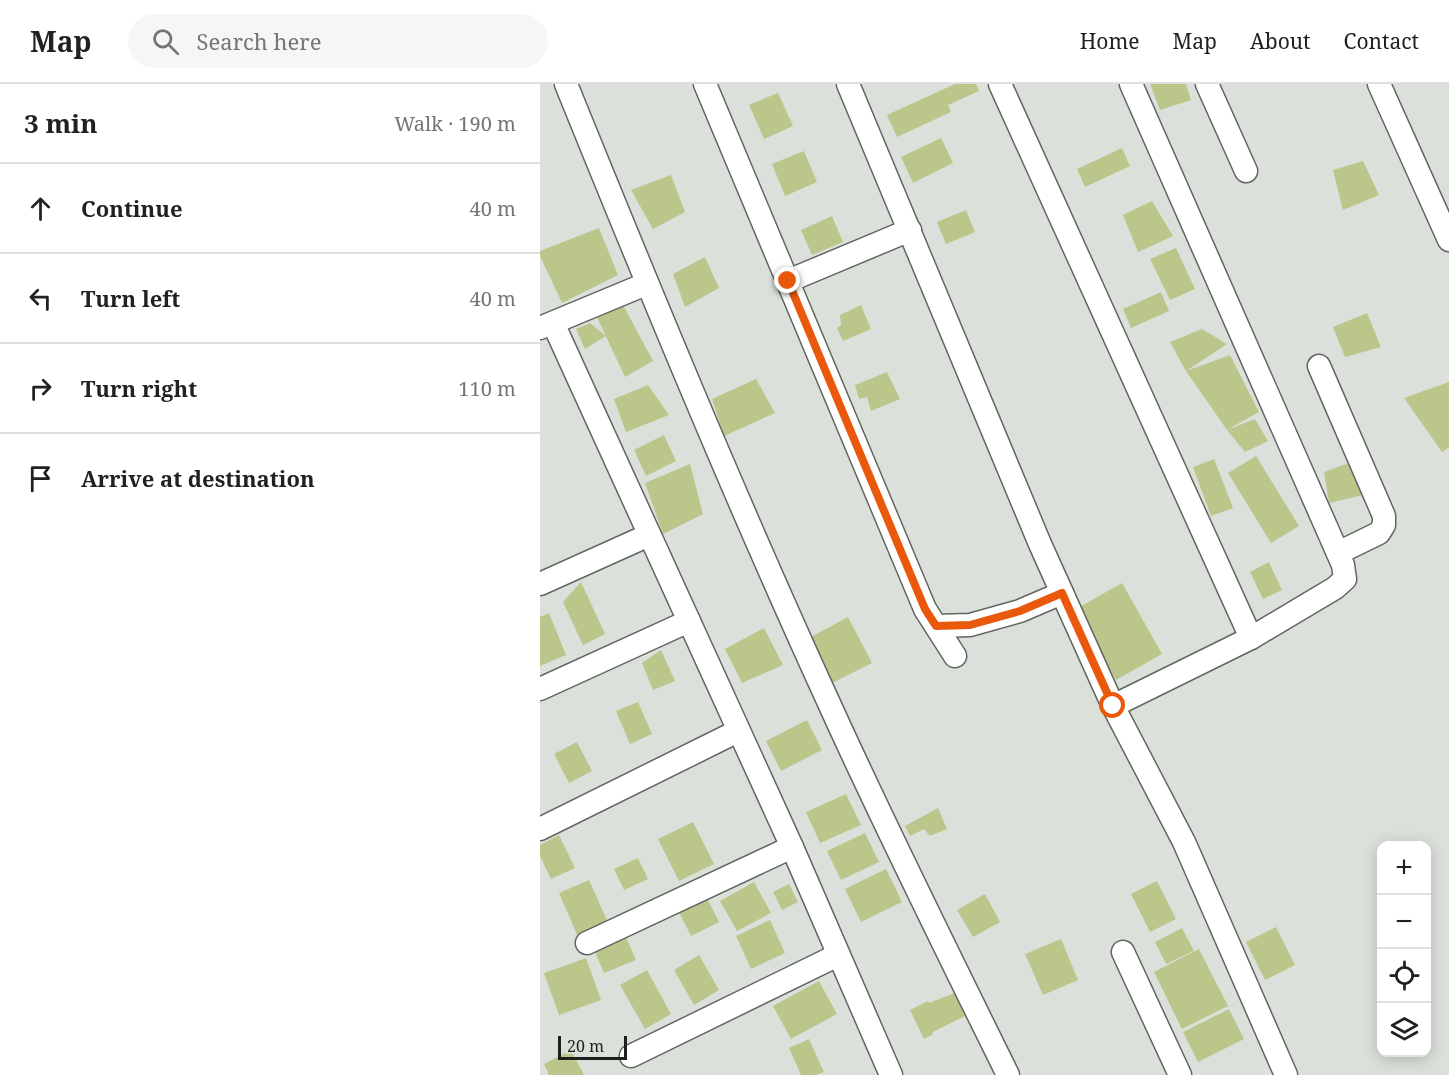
<!DOCTYPE html>
<html lang="en">
<head>
<meta charset="utf-8">
<style>
	body { margin:0; font-family:"Noto Serif",serif; background:#f6f6f6; color:#202124 }
	.controls { position:absolute; right:18px; bottom:18px; display:grid; overflow:hidden; border-radius:12px; box-shadow:0 3px 15px #0003 }
	.controls button { width:54px; height:54px; display:grid; place-items:center; padding:0; border:0; border-bottom:2px solid #e0e0e0; background:#fff; color:#202124; font:30px sans-serif }
	.scale { position:absolute; left:18px; bottom:15px; width:69px; box-sizing:border-box; padding-left:6px; border:3px solid #1e201e; border-top:0; font-size:16px; line-height:21px; white-space:nowrap; color:#1e201e; -webkit-text-stroke:4px #dbe0db; paint-order:stroke }
	.stop { position:absolute; width:18px; height:18px; margin:-14px; border:4px solid #ea580c; border-radius:50%; background:#fff }
	.stop.end { background:#ea580c; border-color:#fff; box-shadow:0 2px 6px #0008 }
	.list { margin:0; padding:0; list-style:none }
	h2 { display:flex; justify-content:space-between; align-items:center; height:78px; margin:0; padding:0 24px; font-size:26px }
	h2 small { font-size:20px; font-weight:400; color:#757577 }
	.list li { display:grid; grid-template-columns:39px 1fr auto; gap:18px; align-items:center; box-sizing:border-box; height:90px; padding:0 24px; border-top:2px solid #e0e0e0 }
	.list b { display:block; font-size:22px; white-space:nowrap }
	.list em { font-size:20px; font-style:normal; color:#757577 }
	.icon { flex:none; width:33px; height:33px; fill:none; stroke:currentColor; stroke-width:2; stroke-linecap:round; stroke-linejoin:round }
	.map { position:relative; flex:none; width:909px; height:991px; overflow:hidden }
	header { display:flex; align-items:center; gap:36px; box-sizing:border-box; height:84px; padding:0 30px; background:#fff; border-bottom:2px solid #e0e0e0 }
	header strong { font-size:28px }
	nav { display:flex; gap:33px; margin-inline-start:auto; font-size:21px }
	.search { width:420px; height:54px; background:#f6f6f6; display:flex; align-items:center; gap:15px; box-sizing:border-box; padding:0 21px; border-radius:33px; color:#757577; font-size:22px }
	main { display:flex }
	aside { flex:1; background:#fff }
	.map>svg:first-child { display:block }
	.building { fill:#bbc68a }
	.lines { fill:none; stroke-linecap:round; stroke-linejoin:round }
	.minor-casing { stroke:#626662; stroke-width:25 }
	.minor { stroke:#fff; stroke-width:22 }
	.route { stroke:#ea580c; stroke-width:8 }
</style>
</head>
<body>
<header>
<strong>Map</strong>
<div class="search"><svg class="icon" aria-label="search" viewBox="0 0 24 24"><circle cx="10" cy="10" r="6"/><path d="M15 15l6 6"/></svg>Search here</div>
<nav><a>Home</a><a>Map</a><a>About</a><a>Contact</a></nav>
</header>
<main>
<aside>
<h2>3 min<small>Walk · 190 m</small></h2>
<ul class="list">
<li><svg class="icon" aria-label="ahead" viewBox="0 0 24 24"><path d="M12 20V5M6 11l6-6 6 6"/></svg><div><b>Continue</b></div><em>40 m</em></li>
<li><svg class="icon" aria-label="left" viewBox="0 0 24 24"><path d="M17 20v-9H6M10 6l-5 5 5 5"/></svg><div><b>Turn left</b></div><em>40 m</em></li>
<li><svg class="icon" aria-label="right" viewBox="0 0 24 24"><path d="M7 20v-9h11M14 6l5 5-5 5"/></svg><div><b>Turn right</b></div><em>110 m</em></li>
<li><svg class="icon" aria-label="arrive" viewBox="0 0 24 24"><path d="M6 21V4h12l-3 4 3 4H6"/></svg><div><b>Arrive at destination</b></div></li>
</ul>
</aside>
<div class="map">
<svg width="909" height="991" viewBox="0 0 909 991">
	<rect width="100%" height="100%" fill="#dbe0db"/>
	<g class="building">
		<path d="M415 0H436L439 7 408 21 411 28 357 53 347 31Z"/>
		<path d="M610 0H646L651 16 620 26Z"/>
		<path d="M238 9 253 42 224 55 209 21Z"/>
		<path d="M401 54 413 79 373 99 361 73Z"/>
		<path d="M582 64 590 82 545 103 537 85Z"/>
		<path d="M264 67 277 98 245 112 232 80Z"/>
		<path d="M823 77 839 111 803 126 793 86Z"/>
		<path d="M131 91 145 128 113 145 91 106Z"/>
		<path d="M612 117 633 152 598 168 583 131Z"/>
		<path d="M426 126 435 148 406 160 397 138Z"/>
		<path d="M292 132 303 158 272 171 261 146Z"/>
		<path d="M59 144 78 191 22 219 0 172V167Z"/>
		<path d="M636 164 655 205 630 216 610 175Z"/>
		<path d="M165 173 179 204 145 223 133 190Z"/>
		<path d="M621 208 629 227 591 244 583 225Z"/>
		<path d="M82 219 113 277 85 293 56 231Z"/>
		<path d="M321 221 331 245 303 257 297 244 301 241 300 231Z"/>
		<path d="M827 229 841 263 805 273 793 243Z"/>
		<path d="M50 239 66 252 45 265 36 245Z"/>
		<path d="M662 245 687 260 646 287 630 258Z"/>
		<path d="M690 271 719 328 687 346 646 287Z"/>
		<path d="M347 288 360 315 331 327 327 313 319 315 315 301Z"/>
		<path d="M216 295 235 329 184 352 172 315Z"/>
		<path d="M909 298V363L902 368 864 314Z"/>
		<path d="M108 301 129 331 86 348 74 315Z"/>
		<path d="M715 335 728 357 705 368 687 346Z"/>
		<path d="M124 351 136 377 106 392 94 366Z"/>
		<path d="M716 372 759 442 731 459 688 389Z"/>
		<path d="M674 375 693 424 671 432 653 383Z"/>
		<path d="M809 379 823 411 789 419 784 388Z"/>
		<path d="M150 380 163 430 123 450 105 399Z"/>
		<path d="M729 478 742 506 723 515 710 488Z"/>
		<path d="M41 498 65 550 43 561 23 518Z"/>
		<path d="M582 499 622 570 576 596 536 525Z"/>
		<path d="M9 529 26 571 0 582V533Z"/>
		<path d="M308 533 332 579 292 599 269 554Z"/>
		<path d="M224 544 243 581 202 599 185 565Z"/>
		<path d="M121 566 135 597 113 606 102 579Z"/>
		<path d="M98 618 112 650 90 660 76 627Z"/>
		<path d="M267 636 282 666 241 687 226 657Z"/>
		<path d="M37 658 52 687 29 699 14 670Z"/>
		<path d="M306 710 321 741 280 759 266 728Z"/>
		<path d="M398 724 407 745 390 752 384 745 370 752 365 742Z"/>
		<path d="M153 738 174 780 139 797 118 755Z"/>
		<path d="M325 749 339 778 301 796 287 767Z"/>
		<path d="M19 751 35 784 11 795 0 772V761Z"/>
		<path d="M98 774 108 795 84 806 74 785Z"/>
		<path d="M346 785 362 818 321 838 305 805Z"/>
		<path d="M49 796 69 841 39 855 19 809Z"/>
		<path d="M617 797 636 835 610 848 591 810Z"/>
		<path d="M214 798 231 829 197 847 180 817Z"/>
		<path d="M249 800 258 818 242 826 233 808Z"/>
		<path d="M445 810 460 838 433 853 417 826Z"/>
		<path d="M167 814 179 838 151 852 139 828Z"/>
		<path d="M230 836 245 869 211 885 196 852Z"/>
		<path d="M736 843 755 881 725 896 706 858Z"/>
		<path d="M642 844 654 867 626 880 615 858Z"/>
		<path d="M86 853 96 876 64 889 54 866Z"/>
		<path d="M521 855 538 896 503 911 485 870Z"/>
		<path d="M659 865 688 922 642 945 614 888Z"/>
		<path d="M159 871 179 906 154 921 134 886Z"/>
		<path d="M46 874 61 916 19 931 4 889Z"/>
		<path d="M107 886 131 930 105 945 80 901Z"/>
		<path d="M279 897 297 930 251 955 233 922Z"/>
		<path d="M420 907 431 929 393 948 392 951 384 955 370 926 388 917 389 919Z"/>
		<path d="M689 925 704 955 658 978 643 948Z"/>
		<path d="M269 955 284 988 276 991H261L249 964Z"/>
		<path d="M31 966 44 991H9L4 980Z"/>
	</g>
	<g class="lines">
		<defs>
			<g id="minor">
				<path d="M26 0C110 207 195 414 288 617 345 743 407 867 468 991"/>
				<path d="M165 0 385 525 415 572"/>
				<path d="M308 0 500 460 573 622 644 758 746 991"/>
				<path d="M460 0 711 554"/>
				<path d="M667 0 706 87"/>
				<path d="M839 0 909 156"/>
				<path d="M248 197 370 146"/>
				<path d="M13 239 252 763 351 991"/>
				<path d="M0 244 106 200"/>
				<path d="M779 282 844 432V441L839 449 798 469"/>
				<path d="M0 500 109 451"/>
				<path d="M396 542 430 541 480 527 522 509"/>
				<path d="M0 605 149 537"/>
				<path d="M573 622 711 554 795 504 805 495 803 481 591 0"/>
				<path d="M0 745 198 647"/>
				<path d="M47 859 252 763"/>
				<path d="M583 868 640 991"/>
				<path d="M91 972 298 871"/>
			</g>
		</defs>
		<use href="#minor" class="minor-casing"/>
		<use href="#minor" class="minor"/>
	</g>
	<g class="lines">
		<path class="route" d="M248 197 385 525 396 542 430 541 480 527 522 509 573 622"/>
	</g>
</svg>
<div class="controls">
<button>+</button>
<button>−</button>
<button><svg class="icon" aria-label="locate" viewBox="0 0 24 24"><circle cx="12" cy="12" r="6"/><path d="M12 2v4M12 18v4M2 12h4M18 12h4"/></svg></button>
<button><svg class="icon" aria-label="layers" viewBox="0 0 24 24"><path d="M12 4l9 5-9 5-9-5zM3 14l9 5 9-5"/></svg></button>
</div>
<div class="scale">20 m</div>
<div class="stop" style="left:573px;top:622px"></div>
<div class="stop end" style="left:248px;top:197px"></div>
</div>
</main>
</body>
</html>
